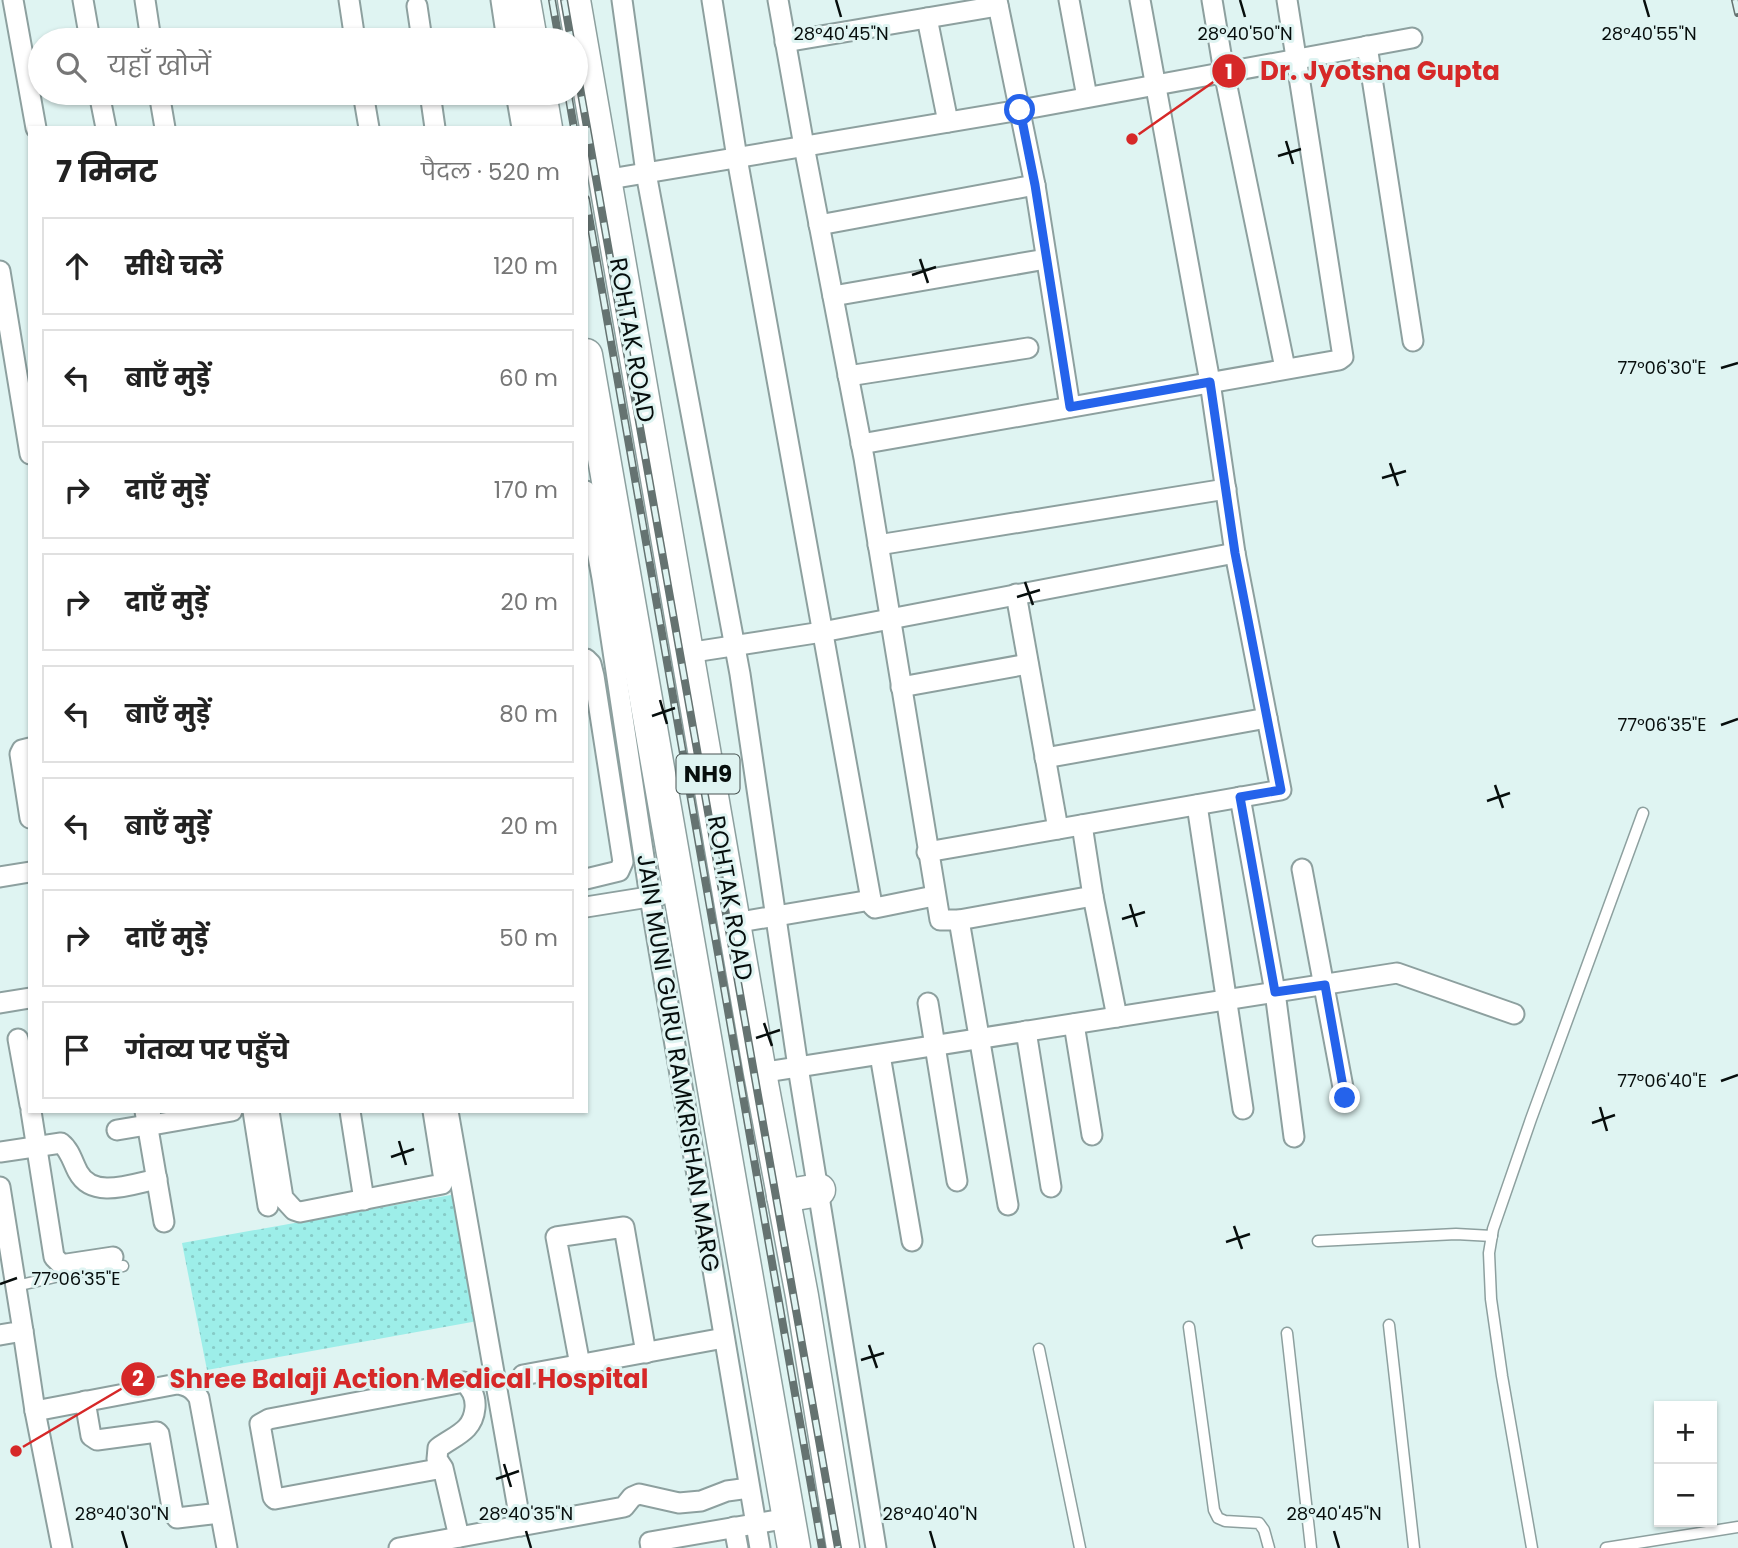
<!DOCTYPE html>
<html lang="hi">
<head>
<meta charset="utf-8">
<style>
	body { margin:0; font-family:Poppins,"Noto Sans Devanagari",sans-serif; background:#f6f6f6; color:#222 }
	.controls { position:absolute; right:21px; bottom:21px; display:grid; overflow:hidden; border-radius:0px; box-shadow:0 2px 5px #0004 }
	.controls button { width:63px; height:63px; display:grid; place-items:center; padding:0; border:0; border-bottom:2px solid #e0e0e0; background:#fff; color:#222; font:35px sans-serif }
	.stop { position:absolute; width:21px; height:21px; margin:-16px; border:5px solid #2563eb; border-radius:50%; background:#fff }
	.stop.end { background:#2563eb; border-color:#fff; box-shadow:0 2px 7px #0008 }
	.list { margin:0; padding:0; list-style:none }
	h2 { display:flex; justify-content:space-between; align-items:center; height:91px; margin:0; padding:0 28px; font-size:30px }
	h2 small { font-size:23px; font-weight:400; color:#767676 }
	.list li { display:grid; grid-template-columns:46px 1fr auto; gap:21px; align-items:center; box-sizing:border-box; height:98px; margin:0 14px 14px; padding:0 14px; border:2px solid #e0e0e0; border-radius:0px }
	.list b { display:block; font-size:26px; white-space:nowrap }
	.list em { font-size:23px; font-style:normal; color:#767676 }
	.icon { flex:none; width:38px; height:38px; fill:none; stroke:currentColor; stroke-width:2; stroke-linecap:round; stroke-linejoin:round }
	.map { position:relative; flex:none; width:1738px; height:1548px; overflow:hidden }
	.search { position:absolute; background:#fff; box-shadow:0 2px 5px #0004; left:28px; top:28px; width:560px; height:77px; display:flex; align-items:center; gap:18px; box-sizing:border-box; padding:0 24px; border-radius:38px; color:#767676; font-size:26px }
	.panel { position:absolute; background:#fff; box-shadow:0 2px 5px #0004; left:28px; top:126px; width:560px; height:987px; border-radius:0px }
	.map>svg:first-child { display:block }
	.park { fill:url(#park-dots) }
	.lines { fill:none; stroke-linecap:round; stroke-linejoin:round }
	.service-casing { stroke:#8da09f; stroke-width:13 }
	.minor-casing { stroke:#8da09f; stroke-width:23 }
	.primary-casing { stroke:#8da09f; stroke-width:35 }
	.service { stroke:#fff; stroke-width:10 }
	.minor { stroke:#fff; stroke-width:19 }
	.primary { stroke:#fff; stroke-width:32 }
	.rail-casing { stroke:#657371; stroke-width:8 }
	.rail { stroke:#dff4f2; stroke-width:5; stroke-dasharray:16; stroke-linecap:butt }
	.route { stroke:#2563eb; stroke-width:9 }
	.ticks { fill:none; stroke:#070e0d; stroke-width:2.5 }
	.labels { text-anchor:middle; stroke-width:6; stroke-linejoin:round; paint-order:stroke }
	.shield { fill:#dff4f2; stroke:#485352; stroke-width:2 }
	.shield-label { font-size:23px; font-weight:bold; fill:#070e0d }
	.street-label { font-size:24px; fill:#070e0d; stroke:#dff4f2 }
	.ticks-label { font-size:18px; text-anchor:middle; fill:#070e0d; stroke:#dff4f2; stroke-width:6; stroke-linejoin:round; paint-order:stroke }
	.leader { fill:none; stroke:#d62828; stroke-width:2.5 }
	.callout-dot { fill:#d62828; stroke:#dff4f2; stroke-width:2.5 }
	.mark-label { font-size:21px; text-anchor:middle; font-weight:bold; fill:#fff }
	.callout-label { font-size:26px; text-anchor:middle; font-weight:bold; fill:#d62828; stroke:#dff4f2; stroke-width:6; stroke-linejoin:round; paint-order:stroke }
</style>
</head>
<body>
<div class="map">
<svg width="1738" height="1548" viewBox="0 0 1738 1548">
	<defs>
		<pattern id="park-dots" width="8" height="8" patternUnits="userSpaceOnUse" patternTransform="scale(1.75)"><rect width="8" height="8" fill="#9deee9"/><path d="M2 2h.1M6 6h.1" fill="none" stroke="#86cbc7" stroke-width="1.8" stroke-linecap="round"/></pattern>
	</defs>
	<rect width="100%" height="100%" fill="#dff4f2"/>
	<path class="park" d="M462 1193 483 1320 207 1370 182 1243Z"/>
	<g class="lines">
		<defs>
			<g id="service">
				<path d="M1318 1241 1456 1234 1492 1236"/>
				<path d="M16 1286 77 1272 123 1266"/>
				<path d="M1389 1325 1414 1548"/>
				<path d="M1189 1327 1214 1510 1218 1518 1225 1521 1259 1523 1264 1530 1269 1548"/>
				<path d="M1287 1333 1311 1548"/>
				<path d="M1039 1349 1080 1548"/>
				<path d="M1532 1548 1502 1376 1491 1299 1489 1253 1493 1229 1531 1119 1643 813"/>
				<path d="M1606 1548 1738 1527"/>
			</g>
			<g id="minor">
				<path d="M13 0 36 128"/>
				<path d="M83 0 90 40"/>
				<path d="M145 0 151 40"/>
				<path d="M349 0 355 40"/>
				<path d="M501 0 507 40"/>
				<path d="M622 0 646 173 740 674 798 1067 876 1548"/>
				<path d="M712 0 737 158 872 905 875 908 934 896"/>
				<path d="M778 0 804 146 864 458 940 920H959L1093 896 1082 825"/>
				<path d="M997 0 1035 185 1070 407"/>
				<path d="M1069 0 1087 97"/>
				<path d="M1212 0 1224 72 1285 368"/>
				<path d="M417 6 422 40"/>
				<path d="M927 18 948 122"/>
				<path d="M785 42 998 6"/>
				<path d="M1367 46 1413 341"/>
				<path d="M99 93 106 128"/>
				<path d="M159 93 165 128"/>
				<path d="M363 93 369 128"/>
				<path d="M430 93 435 128"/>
				<path d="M516 93 522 128"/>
				<path d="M604 180 1020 110 1412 38"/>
				<path d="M819 225 1035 185"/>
				<path d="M0 271 30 454"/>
				<path d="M833 296 1046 259"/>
				<path d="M848 376 1028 348"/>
				<path d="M861 444 1339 360 1343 357 1287 0"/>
				<path d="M586 491 602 578 650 897 760 1548"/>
				<path d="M878 545 1226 489"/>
				<path d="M1016 594 1058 829"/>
				<path d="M687 653 822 632 1235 553"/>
				<path d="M586 659 591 664 594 676 623 862 619 871 586 879"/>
				<path d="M901 687 1028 664"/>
				<path d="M30 748 22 750 20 754 30 818"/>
				<path d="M1045 758 1267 718"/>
				<path d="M1240 797 1275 992 1294 1137"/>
				<path d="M1197 805 1243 1109"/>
				<path d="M927 852 1281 790 1235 553 1210 382 1140 0"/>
				<path d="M1302 869 1345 1098"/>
				<path d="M0 877 30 872"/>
				<path d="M1093 896 1117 1017"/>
				<path d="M586 907 661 895"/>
				<path d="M959 920 1008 1205"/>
				<path d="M734 923 871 900"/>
				<path d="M0 1003 30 998"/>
				<path d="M928 1003 957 1181"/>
				<path d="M1074 1024 1092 1135"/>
				<path d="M1026 1031 1051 1187"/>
				<path d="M18 1039 30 1105"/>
				<path d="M880 1055 912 1241"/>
				<path d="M760 1073 1397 973 1514 1014"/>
				<path d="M31 1111 54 1257 61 1264H67L113 1257"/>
				<path d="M145 1111 164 1222"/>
				<path d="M150 1111 152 1125 232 1111"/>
				<path d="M253 1111 268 1206"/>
				<path d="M269 1111 283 1198 294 1210 300 1212 442 1184 444 1180 433 1111"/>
				<path d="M350 1111 364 1200"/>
				<path d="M448 1111 521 1526"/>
				<path d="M117 1130 147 1125"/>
				<path d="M0 1152 61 1143C70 1150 73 1163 78 1172 93 1200 132 1184 157 1179"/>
				<path d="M0 1187 23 1331 0 1335"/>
				<path d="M23 1331 35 1411 62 1548"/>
				<path d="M580 1365 556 1237 624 1227 646 1353"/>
				<path d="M523 1375 724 1338"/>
				<path d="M85 1401 91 1436 97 1440 157 1432 159 1434 173 1513 177 1518 220 1513"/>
				<path d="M35 1411 177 1384C189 1386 193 1389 199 1398L227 1548"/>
				<path d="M443 1468 275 1499 273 1497 260 1424 269 1419 464 1382C472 1389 476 1397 475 1408 473 1431 456 1435 438 1448L437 1459 443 1468 459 1537"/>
				<path d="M734 1527 738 1548"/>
				<path d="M399 1548 624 1507 632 1497 639 1494 679 1503 701 1501 727 1491 749 1488"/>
				<path d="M651 1548 650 1542 789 1518"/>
			</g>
			<g id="primary">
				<path d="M524 0 531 40"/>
				<path d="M574 0 760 1073 802 1296 843 1548"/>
				<path d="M540 93 546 128"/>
				<path d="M586 355 794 1548"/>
				<path d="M783 1196 819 1190"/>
			</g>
		</defs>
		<use href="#service" class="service-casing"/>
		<use href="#minor" class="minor-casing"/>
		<use href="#primary" class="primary-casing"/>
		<use href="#service" class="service"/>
		<use href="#minor" class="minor"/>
		<use href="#primary" class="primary"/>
		<defs>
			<g id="rail">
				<path d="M552 0 559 40"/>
				<path d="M564 0 571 40"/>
				<path d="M1735 0 1738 13"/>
				<path d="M576 65 838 1548"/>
				<path d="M568 93 574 128"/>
				<path d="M586 199 822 1548"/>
			</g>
		</defs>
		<use href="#rail" class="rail-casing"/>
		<use href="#rail" class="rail"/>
	</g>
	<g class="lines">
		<path class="route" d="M1020 110 1035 185 1070 407 1210 382 1235 553 1281 790 1240 797 1275 992 1325 985 1345 1098"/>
	</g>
	<path class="ticks" d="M836 0 841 17M1240 0 1245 17M1644 0 1649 17M1286 141 1293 164M1278 156 1301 149M920 259 928 283M912 275 936 267M1721 368 1738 363M1390 463 1398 486M1382 478 1406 471M1025 582 1033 605M1017 597 1040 590M660 700 667 724M652 716 675 708M1721 725 1738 719M1495 785 1503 808M1487 801 1510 793M1130 904 1137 927M1122 919 1145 912M764 1023 772 1046M756 1038 780 1030M1721 1081 1738 1075M1600 1107 1607 1131M1592 1123 1615 1115M399 1141 406 1165M391 1157 414 1149M1234 1226 1242 1249M1226 1242 1250 1234M0 1284 17 1278M869 1345 877 1368M861 1360 884 1353M504 1464 511 1487M496 1479 519 1471M122 1531 127 1548M526 1531 531 1548M930 1531 935 1548M1334 1531 1339 1548"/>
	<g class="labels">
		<rect class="shield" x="676.5" y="754.5" width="63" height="39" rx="5"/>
		<g class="shield-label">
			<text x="708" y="782">NH9</text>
		</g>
		<g class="street-label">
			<text transform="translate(632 340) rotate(80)" y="8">ROHTAK ROAD</text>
			<text transform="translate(730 898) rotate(80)" y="8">ROHTAK ROAD</text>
			<text transform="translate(678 1063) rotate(81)" y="8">JAIN MUNI GURU RAMKRISHAN MARG</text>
		</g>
	</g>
	<g class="ticks-label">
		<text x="841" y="40">28°40'45"N</text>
		<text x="1245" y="40">28°40'50"N</text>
		<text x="1649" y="40">28°40'55"N</text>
		<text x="1662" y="374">77°06'30"E</text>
		<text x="1662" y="731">77°06'35"E</text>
		<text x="1662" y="1087">77°06'40"E</text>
		<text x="76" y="1285">77°06'35"E</text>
		<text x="122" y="1520">28°40'30"N</text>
		<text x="526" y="1520">28°40'35"N</text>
		<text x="930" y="1520">28°40'40"N</text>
		<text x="1334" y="1520">28°40'45"N</text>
	</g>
	<path class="leader" d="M1132 139L1229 71M16 1451L138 1379"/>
	<g class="callout-dot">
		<circle cx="1132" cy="139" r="7"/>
		<circle cx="16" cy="1451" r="7"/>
		<circle cx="1229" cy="71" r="18"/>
		<circle cx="138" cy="1379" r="18"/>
	</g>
	<g class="mark-label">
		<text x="1229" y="79">1</text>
		<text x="138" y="1386">2</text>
	</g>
	<g class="callout-label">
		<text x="1380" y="80">Dr. Jyotsna Gupta</text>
		<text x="409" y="1388">Shree Balaji Action Medical Hospital</text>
	</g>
</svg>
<div class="controls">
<button>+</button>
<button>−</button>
</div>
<div class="stop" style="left:1020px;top:110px"></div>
<div class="stop end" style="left:1345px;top:1098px"></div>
<div class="search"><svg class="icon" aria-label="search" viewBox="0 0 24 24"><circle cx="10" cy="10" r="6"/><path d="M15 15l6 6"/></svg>यहाँ खोजें</div>
<section class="panel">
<h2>7 मिनट<small>पैदल · 520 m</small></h2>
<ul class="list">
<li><svg class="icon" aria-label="ahead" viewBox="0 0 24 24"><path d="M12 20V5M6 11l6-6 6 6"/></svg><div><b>सीधे चलें</b></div><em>120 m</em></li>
<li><svg class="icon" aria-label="left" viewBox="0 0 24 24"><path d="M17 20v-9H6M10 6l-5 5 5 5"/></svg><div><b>बाएँ मुड़ें</b></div><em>60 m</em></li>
<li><svg class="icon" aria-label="right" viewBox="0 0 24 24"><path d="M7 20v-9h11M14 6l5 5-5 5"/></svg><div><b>दाएँ मुड़ें</b></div><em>170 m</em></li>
<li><svg class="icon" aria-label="right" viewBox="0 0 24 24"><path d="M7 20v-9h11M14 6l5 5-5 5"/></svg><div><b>दाएँ मुड़ें</b></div><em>20 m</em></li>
<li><svg class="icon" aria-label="left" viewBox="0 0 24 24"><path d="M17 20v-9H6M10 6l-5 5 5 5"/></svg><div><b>बाएँ मुड़ें</b></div><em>80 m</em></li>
<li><svg class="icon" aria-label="left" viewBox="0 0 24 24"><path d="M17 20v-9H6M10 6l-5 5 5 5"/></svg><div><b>बाएँ मुड़ें</b></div><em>20 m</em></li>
<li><svg class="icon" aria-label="right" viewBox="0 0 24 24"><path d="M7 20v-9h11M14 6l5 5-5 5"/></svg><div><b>दाएँ मुड़ें</b></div><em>50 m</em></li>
<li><svg class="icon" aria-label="arrive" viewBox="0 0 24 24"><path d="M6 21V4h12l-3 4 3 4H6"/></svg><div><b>गंतव्य पर पहुँचे</b></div></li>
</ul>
</section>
</div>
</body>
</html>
